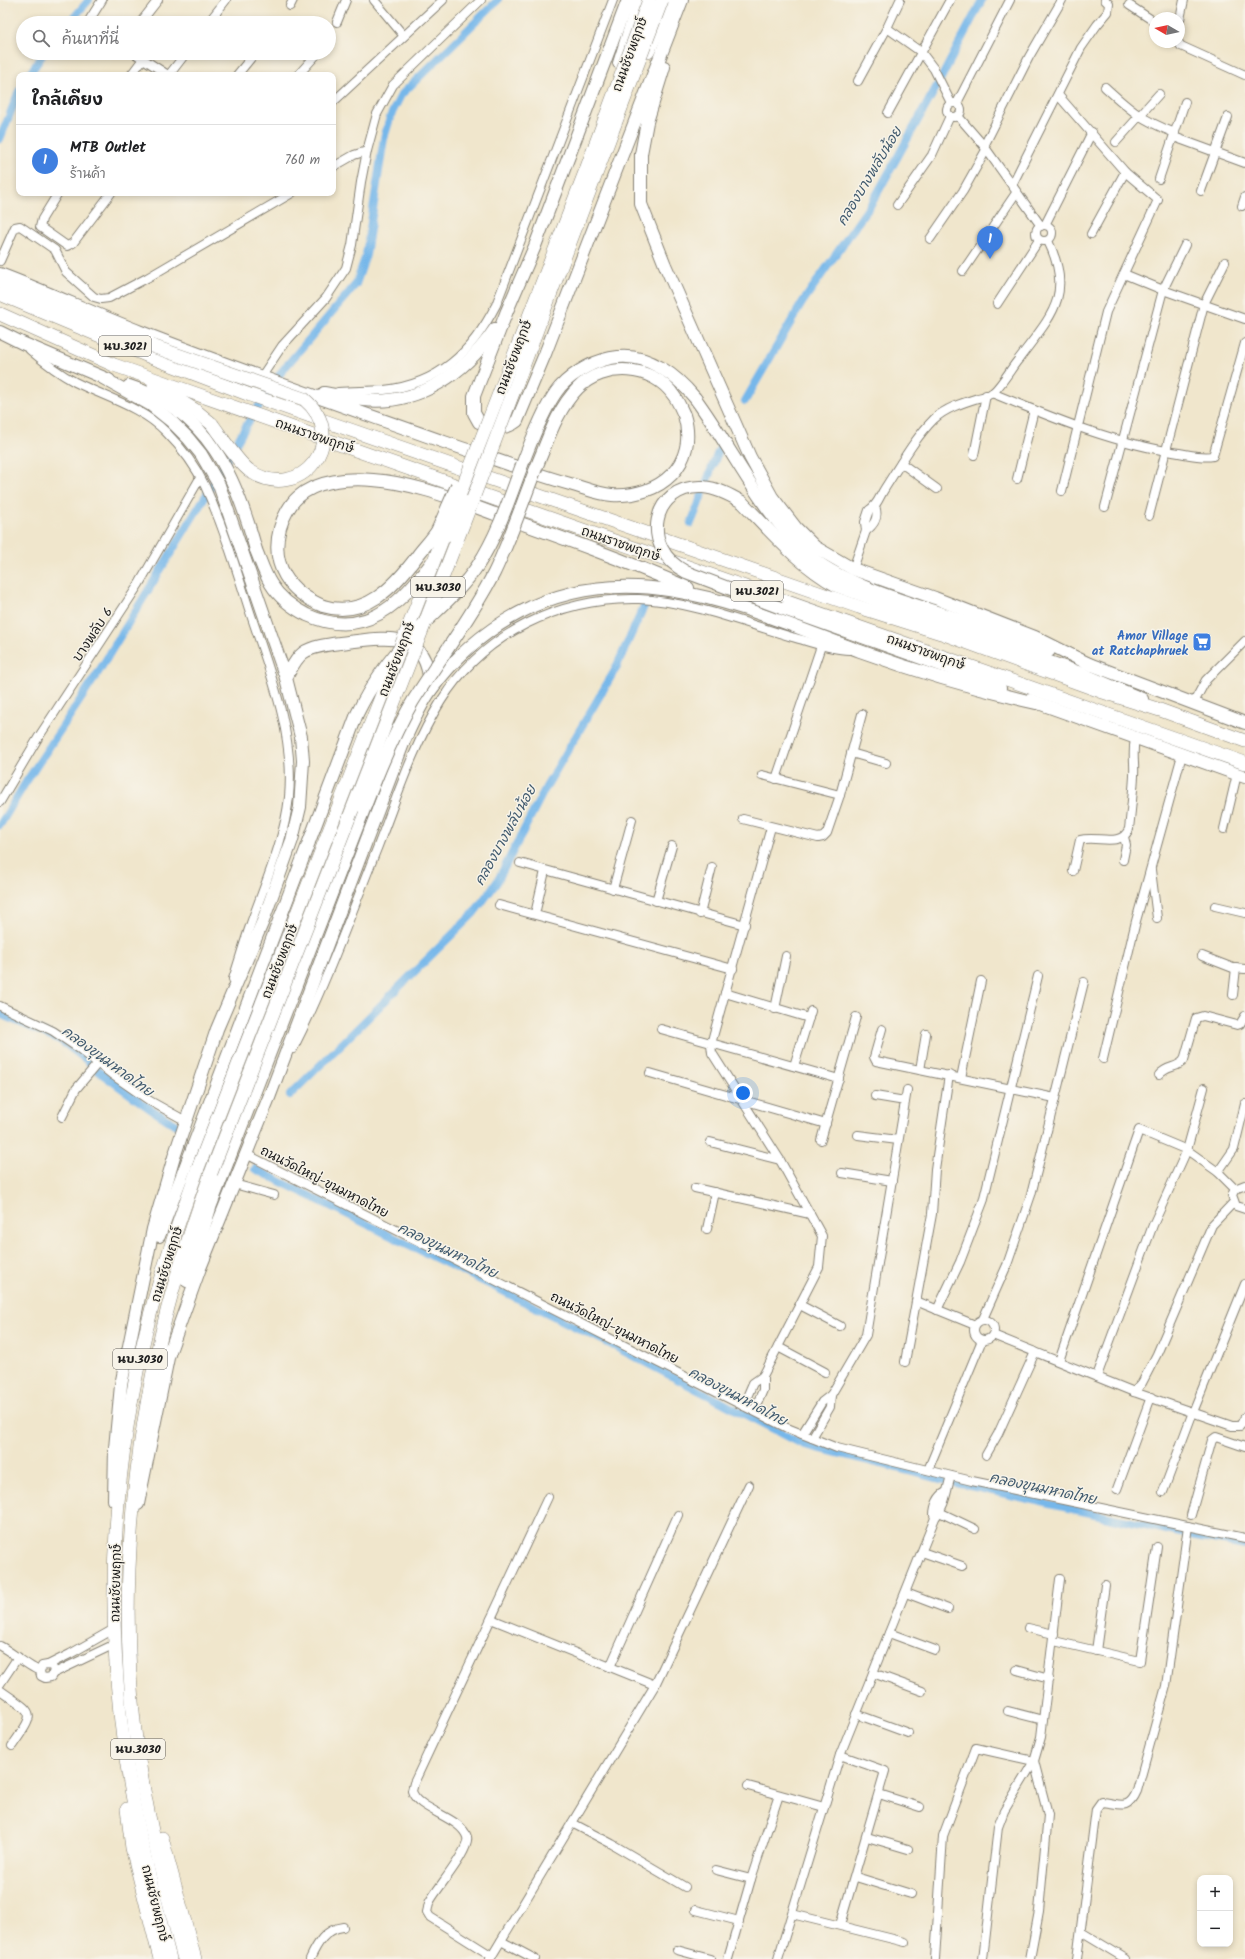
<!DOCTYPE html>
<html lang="th">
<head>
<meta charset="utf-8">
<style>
	body { margin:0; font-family:Kalam,"Playpen Sans Thai",sans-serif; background:#f6f6f6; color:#202124 }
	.controls { position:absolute; right:12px; bottom:12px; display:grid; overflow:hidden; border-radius:8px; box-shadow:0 2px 6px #0003 }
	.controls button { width:36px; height:36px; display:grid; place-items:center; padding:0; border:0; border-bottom:1px solid #e0e0e0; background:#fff; color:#202124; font:20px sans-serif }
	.compass { position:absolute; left:1149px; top:12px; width:36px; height:36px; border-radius:50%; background:#fff; box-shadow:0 2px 6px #0003; rotate:279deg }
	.you { position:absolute; left:743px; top:1093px; width:14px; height:14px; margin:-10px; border:3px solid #fff; border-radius:50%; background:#1a73e8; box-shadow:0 0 0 6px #1a73e833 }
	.badge { display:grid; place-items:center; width:26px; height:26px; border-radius:50%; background:#0f766e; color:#fff; font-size:13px; font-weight:700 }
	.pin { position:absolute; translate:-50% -33px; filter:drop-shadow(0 1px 2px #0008) }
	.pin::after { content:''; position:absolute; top:21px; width:14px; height:12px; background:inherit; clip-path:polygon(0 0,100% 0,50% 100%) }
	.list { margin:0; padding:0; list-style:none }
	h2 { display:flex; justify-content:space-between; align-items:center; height:52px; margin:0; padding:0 16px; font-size:17px }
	h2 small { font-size:13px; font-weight:400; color:#757577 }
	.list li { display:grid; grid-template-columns:26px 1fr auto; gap:12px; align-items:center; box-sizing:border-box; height:72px; padding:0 16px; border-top:1px solid #e0e0e0 }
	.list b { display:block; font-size:15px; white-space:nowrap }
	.list p { margin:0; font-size:13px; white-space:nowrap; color:#757577 }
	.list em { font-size:13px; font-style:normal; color:#757577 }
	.icon { flex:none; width:22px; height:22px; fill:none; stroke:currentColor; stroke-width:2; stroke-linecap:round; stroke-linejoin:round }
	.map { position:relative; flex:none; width:1245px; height:1959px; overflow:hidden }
	.search { position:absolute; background:#fff; box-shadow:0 2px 6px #0003; left:16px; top:16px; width:320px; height:44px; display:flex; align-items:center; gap:10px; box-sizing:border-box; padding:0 14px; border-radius:22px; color:#757577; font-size:15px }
	.panel { position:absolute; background:#fff; box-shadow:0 2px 6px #0003; left:16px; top:72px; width:320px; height:124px; border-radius:8px }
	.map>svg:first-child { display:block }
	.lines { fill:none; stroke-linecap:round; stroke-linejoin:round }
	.canal { stroke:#76b7ea; stroke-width:8 }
	.street-casing { stroke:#868174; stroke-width:10 }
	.secondary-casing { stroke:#868174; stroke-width:14 }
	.primary-casing { stroke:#868174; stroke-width:14 }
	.street { stroke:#fff; stroke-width:8 }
	.secondary { stroke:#fff; stroke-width:12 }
	.primary { stroke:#fff; stroke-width:13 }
	.secondary-bridge-casing { stroke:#868174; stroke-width:14; stroke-linecap:butt }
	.primary-bridge-casing { stroke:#868174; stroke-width:14; stroke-linecap:butt }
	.secondary-bridge { stroke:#fff; stroke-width:12 }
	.primary-bridge { stroke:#fff; stroke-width:13 }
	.labels { text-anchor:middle; stroke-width:3; stroke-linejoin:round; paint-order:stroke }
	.shield { fill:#f7f3e8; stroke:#5e5c59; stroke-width:1 }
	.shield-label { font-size:12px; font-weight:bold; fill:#1c1c1c }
	.street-label { font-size:13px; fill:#1c1c1c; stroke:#f7f3e8 }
	.shop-label { font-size:13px; font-weight:bold; fill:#366cbe; stroke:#f7f3e8; text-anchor:end }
	.water-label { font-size:14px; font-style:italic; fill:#405a6e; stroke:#f7f3e8 }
</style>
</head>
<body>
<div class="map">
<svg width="1245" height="1959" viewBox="0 0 1245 1959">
	<rect width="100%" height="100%" fill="#f7f3e8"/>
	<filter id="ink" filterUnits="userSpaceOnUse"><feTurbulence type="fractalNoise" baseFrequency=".025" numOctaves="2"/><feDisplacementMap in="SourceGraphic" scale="8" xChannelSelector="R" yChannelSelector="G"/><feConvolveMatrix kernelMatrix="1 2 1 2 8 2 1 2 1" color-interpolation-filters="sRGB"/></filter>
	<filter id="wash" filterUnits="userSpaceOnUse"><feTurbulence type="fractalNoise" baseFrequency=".012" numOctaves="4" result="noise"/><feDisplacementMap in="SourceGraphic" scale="16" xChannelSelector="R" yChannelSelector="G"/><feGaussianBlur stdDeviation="0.9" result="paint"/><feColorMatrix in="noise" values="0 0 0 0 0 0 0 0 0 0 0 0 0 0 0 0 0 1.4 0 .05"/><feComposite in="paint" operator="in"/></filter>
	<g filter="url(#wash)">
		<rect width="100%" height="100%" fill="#f0e6cc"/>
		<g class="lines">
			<g class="canal">
				<path d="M69 23 89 0"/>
				<path d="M29 75 44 53"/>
				<path d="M0 139 19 91"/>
				<path d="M745 401 802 303 873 201 938 84 982 0"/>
				<path d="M691 523C703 496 710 466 724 440"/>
				<path d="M0 825 26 782 96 676 211 487 249 421 282 371 356 284 366 255 384 138 391 115 401 95 498 0"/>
				<path d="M0 1014 60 1040 88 1061 102 1074 149 1108 176 1125"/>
				<path d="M290 1095 473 914 497 882 546 787 615 670 645 604"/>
				<path d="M255 1169 604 1341 802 1444 961 1484 1180 1533 1245 1545"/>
			</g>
		</g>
	</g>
	<g filter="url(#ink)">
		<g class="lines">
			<defs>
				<g id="street">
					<path d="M374 0 404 36"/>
					<path d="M1129 5 1155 22"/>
					<path d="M290 6 293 0"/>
					<path d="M337 22 346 0"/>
					<path d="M91 23 90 19 102 0"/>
					<path d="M140 23 158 0"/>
					<path d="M208 23 226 0"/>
					<path d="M1179 24 1184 0"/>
					<path d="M887 28 921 52 934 69 951 103"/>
					<path d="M1178 42 1181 46 1245 75"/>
					<path d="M134 53 168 75"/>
					<path d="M131 75 143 59"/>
					<path d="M169 75 186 53"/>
					<path d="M237 75 255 53"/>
					<path d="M298 75 318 53"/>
					<path d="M858 81 887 28 900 0"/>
					<path d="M1105 87C1131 111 1142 120 1175 133"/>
					<path d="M1058 95 1125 172 1158 200 1106 312 1062 491"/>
					<path d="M333 102 443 0"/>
					<circle cx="954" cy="110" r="7"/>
					<path d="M957 103 1010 0"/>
					<path d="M888 113 950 0"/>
					<path d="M958 116 984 146 1041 226"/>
					<path d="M1174 137 1245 163"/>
					<path d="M1116 142 1159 94"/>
					<path d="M984 146 1029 57 1062 0"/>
					<path d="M333 167 354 155 367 151"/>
					<path d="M1159 179 1185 102"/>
					<path d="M1012 185 1081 48 1097 25 1108 12 1109 4 1105 0"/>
					<path d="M1201 191 1228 117"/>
					<path d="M58 193 42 219 40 227 67 246 73 243 111 193"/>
					<path d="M897 205 932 155 950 116"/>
					<path d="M1242 206 1245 197"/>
					<circle cx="1044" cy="233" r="8"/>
					<path d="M1045 225 1092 132"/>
					<path d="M1091 234 1125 172"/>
					<path d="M930 239 963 191 986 150"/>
					<path d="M0 261 15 227 20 226 55 250 66 272 94 297 101 299 109 298 147 278 292 193"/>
					<path d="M963 271 1016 193"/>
					<path d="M1124 274 1163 290 1245 319"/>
					<path d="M997 304 1039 240"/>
					<path d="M30 350C44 362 58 373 75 382 105 397 142 407 166 432 181 447 196 467 205 486 223 526 236 568 249 609 269 670 295 732 289 797 284 842 265 883 250 926 244 943 239 961 233 979"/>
					<path d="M262 376 282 346 326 298 346 268 352 245 361 182 367 151 377 114 393 85 481 0"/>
					<path d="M338 392C353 391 369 391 384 390 439 384 472 352 496 305L613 0"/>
					<path d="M992 393C1053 418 1115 444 1179 453 1191 455 1202 458 1213 456L1245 343"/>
					<path d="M974 455 986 395"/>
					<path d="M901 463 937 489"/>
					<path d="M1017 479 1034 410"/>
					<path d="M1105 507 1163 290 1185 245"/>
					<path d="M1149 516 1204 304 1225 262"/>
					<path d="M866 531C875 524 879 517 875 506"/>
					<path d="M853 569 866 531 865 522 869 510C878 505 879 497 885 488 900 465 914 439 934 419 946 408 962 403 978 398 982 397 988 396 992 393 999 389 1012 367 1018 360 1050 317 1075 296 1048 241"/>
					<path d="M1193 704 1206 680 1245 641"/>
					<path d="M851 753 886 763"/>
					<path d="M762 775 840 795"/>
					<path d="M776 779 821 646"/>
					<path d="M0 802 38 738 139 584 200 478"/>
					<path d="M743 819 818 838 823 837 827 833 840 795 862 714"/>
					<path d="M1224 829 1237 774"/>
					<path d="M1123 860 1126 845 1124 837"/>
					<path d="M520 863 745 925"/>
					<path d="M1151 870 1157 918"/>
					<path d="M1073 871 1080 840C1096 835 1121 848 1129 829 1131 811 1133 793 1134 776 1135 761 1132 754 1135 739"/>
					<path d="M613 889 632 820"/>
					<path d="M656 901 672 846"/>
					<path d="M499 905 733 969"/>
					<path d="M1215 906 1245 913"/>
					<path d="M535 914 545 871"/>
					<path d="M700 914 712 867"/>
					<path d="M1202 956 1233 968 1245 969"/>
					<path d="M725 993 809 1018"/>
					<path d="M1233 995 1236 968"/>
					<path d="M0 1006 53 1031 81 1050 114 1076 150 1101 186 1121"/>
					<path d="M775 1009 786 956"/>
					<path d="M661 1029 839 1079"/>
					<path d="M882 1029 874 1057 876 1061 1055 1098"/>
					<path d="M293 1049C326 984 351 914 378 846 397 797 413 746 441 701 484 633 560 597 639 599 689 601 744 623 792 637 811 642 829 649 849 650"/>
					<path d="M1103 1059 1136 921 1182 755"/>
					<path d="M794 1066 811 1011"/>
					<path d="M920 1070 926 1034"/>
					<path d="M650 1073 826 1124"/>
					<path d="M1159 1075C1167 1065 1177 1069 1184 1060L1196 1018 1203 1016 1237 1025 1240 1024 1245 1016"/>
					<path d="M961 1078 981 981"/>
					<path d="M875 1096 905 1101"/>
					<path d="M62 1117 76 1089 98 1063"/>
					<path d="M858 1135 898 1140"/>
					<path d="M821 1140 856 1017"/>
					<path d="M710 1142 780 1160"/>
					<path d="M246 1154 787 1428 837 1448 972 1481 1245 1538"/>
					<path d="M1218 1172 1234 1149 1245 1104"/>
					<path d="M842 1173 892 1181"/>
					<path d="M234 1184 274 1195"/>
					<path d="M1245 1185 1235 1189 1232 1195 1236 1206 1245 1209"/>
					<path d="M695 1188 810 1214"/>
					<path d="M707 1229 715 1192"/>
					<path d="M916 1301 975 1325"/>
					<path d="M800 1305 840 1326"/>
					<path d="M937 1310 960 1262 983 1202 1038 976"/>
					<path d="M983 1319 1007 1265 1031 1195 1084 982"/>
					<circle cx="984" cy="1330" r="10"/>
					<path d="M993 1335 1134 1392 1232 1426H1240L1245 1417"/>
					<path d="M778 1347 825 1372"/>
					<path d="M1059 1361 1139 1130 1187 1150 1218 1172 1235 1189"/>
					<path d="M905 1362 932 1214 935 1169 949 1075"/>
					<path d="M1097 1376 1153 1225 1187 1150 1204 1088"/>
					<path d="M1134 1392 1142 1383 1157 1354 1212 1225 1233 1203"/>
					<path d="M743 1406 753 1383 763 1376 819 1267 822 1236 780 1160 712 1053 711 1044 771 827"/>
					<path d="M754 1411 763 1390V1376"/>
					<path d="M802 1434 822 1402 831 1395 866 1335 907 1090"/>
					<path d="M812 1438 830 1407 831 1395"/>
					<path d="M986 1455 998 1434 1035 1352"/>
					<path d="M928 1470 982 1340"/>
					<path d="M1117 1489 1151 1397"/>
					<path d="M1163 1492 1193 1412 1245 1284"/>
					<path d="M935 1510 975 1529"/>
					<path d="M934 1515C934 1506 938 1496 946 1492"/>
					<path d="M1191 1515 1212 1440 1216 1437 1245 1447"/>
					<path d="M922 1552 962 1566"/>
					<path d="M906 1593 948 1609"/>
					<path d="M491 1619 655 1685"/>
					<path d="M1028 1628 1054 1634"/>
					<path d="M889 1633 935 1650"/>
					<path d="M1054 1641 1140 1661 1157 1547"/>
					<path d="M0 1646C10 1651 32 1669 40 1671L41 1676 45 1678 51 1677 54 1671 52 1666 48 1665 42 1666 40 1671"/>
					<path d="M1096 1651 1105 1585"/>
					<path d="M48 1665 70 1654 114 1629"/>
					<path d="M610 1667 678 1515"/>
					<path d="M1017 1670 1049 1679"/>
					<path d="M54 1673 115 1644"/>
					<path d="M873 1673 922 1691"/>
					<path d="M0 1684 18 1657"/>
					<path d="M0 1690C35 1715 37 1710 12 1746"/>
					<path d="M1008 1711 1043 1720"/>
					<path d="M856 1714 908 1733"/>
					<path d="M748 1786 824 1807"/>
					<path d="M879 1794 920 1807"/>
					<path d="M572 1823 612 1844 685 1887"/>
					<path d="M867 1837 908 1849"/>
					<path d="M716 1870 751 1879"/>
					<path d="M856 1877 911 1894"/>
					<path d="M696 1910 739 1921"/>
					<path d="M792 1914 905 1942"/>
					<path d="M840 1925 885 1771 840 1755"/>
					<path d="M1081 1932 1126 1959"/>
					<path d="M501 1941 535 1959"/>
					<path d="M677 1950 710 1959"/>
					<path d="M492 1956 430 1917 427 1912C428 1909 428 1906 429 1903 435 1890 471 1850 467 1837 461 1817 417 1810 412 1791L414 1783 548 1497"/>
					<path d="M310 1959C317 1944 325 1929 343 1927"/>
					<path d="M490 1959 655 1685 749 1485"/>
					<path d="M728 1959 751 1879 779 1795"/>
					<path d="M778 1959 840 1755 935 1518C946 1505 946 1491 951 1476"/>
					<path d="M935 1959 943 1836 976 1748 1034 1761 1048 1815 1039 1911 1030 1959"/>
					<path d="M983 1959 998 1827 1004 1811 1034 1761 1041 1737 1060 1579"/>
					<path d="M1077 1959 1096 1809 1101 1802C1120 1803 1128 1812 1137 1791L1166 1686 1188 1526"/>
				</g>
				<g id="secondary">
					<path d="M628 0 535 246 507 311 474 396V413L479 422C493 427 504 431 517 421L545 354 682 0"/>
					<path d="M619 63 639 0"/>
					<path d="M664 67 647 122 641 154V204L665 265 750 457 772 497 796 528 815 547 853 569 935 598 1035 637 1091 665"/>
					<path d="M0 274C48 292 94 314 141 332 241 371 343 406 444 442 486 456 528 472 570 484 584 488 598 494 612 495 660 498 699 464 684 415"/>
					<path d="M0 332 22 343 109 380"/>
					<path d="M103 378 151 405 171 421 188 438 201 454 219 485 286 678 301 737 303 761 300 807 292 840 263 921 217 1029 174 1157 153 1229 121 1385 115 1448 114 1500"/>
					<path d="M129 386C208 411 236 476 256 550"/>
					<path d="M324 393C337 395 350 399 363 400 419 406 465 373 495 329"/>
					<path d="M695 398C732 448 759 509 806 553 839 583 903 601 946 615 981 627 1015 640 1049 651"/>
					<path d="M742 502C772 533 799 565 837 586L1083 674 1142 699"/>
					<path d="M323 606C289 592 270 565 280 528 283 517 290 504 298 497 317 480 349 478 373 480 416 483 456 500 495 514 560 537 625 560 688 588"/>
					<path d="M781 608 958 671 1000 688"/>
					<path d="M1084 662 1245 723"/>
					<path d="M286 678C291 669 295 659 303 653 314 645 334 644 348 642 388 637 426 630 430 684"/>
					<path d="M1030 700 1245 777"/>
					<path d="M159 1236 309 842"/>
					<path d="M187 1281 211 1205 364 809"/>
					<path d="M169 1354 200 1268 270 1095 404 741C412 724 420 705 431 690 454 658 485 631 519 613 634 552 750 611 860 651 918 672 976 689 1036 703"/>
					<path d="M138 1504 170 1348"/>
				</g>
				<g id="primary">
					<path d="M648 52 672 0"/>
					<path d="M0 281 80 317 152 346"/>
					<path d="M0 294 153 358 250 395 859 607 941 633 1100 691 1160 710 1245 741"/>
					<path d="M0 314 114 365 1245 763"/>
					<path d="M154 385 195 410 212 424"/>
					<path d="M127 1809 132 1848 160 1959"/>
					<path d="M162 1838 195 1959"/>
					<path d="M170 1959C149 1878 129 1797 120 1713 106 1580 117 1444 150 1315 163 1265 181 1216 198 1168"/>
					<path d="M184 1959C164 1884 144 1808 135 1731 119 1595 132 1452 165 1319 177 1270 194 1221 211 1173"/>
				</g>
			</defs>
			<use href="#street" class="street-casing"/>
			<use href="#secondary" class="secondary-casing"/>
			<use href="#primary" class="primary-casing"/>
			<use href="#street" class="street"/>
			<use href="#secondary" class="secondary"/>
			<use href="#primary" class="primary"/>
			<defs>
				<g id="secondary-bridge">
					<path d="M742 502C730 495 717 488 703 487 652 484 639 548 686 572L781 608"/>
					<path d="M448 535 467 502"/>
					<path d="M256 550C261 562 264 573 271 584 279 597 293 608 307 615 351 635 385 618 414 584 420 577 427 570 432 562"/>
					<path d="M323 606C365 619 395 586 418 555 424 547 432 539 437 531 444 516 450 501 457 486"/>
					<path d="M364 809C378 772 393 735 413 701 440 658 471 618 494 573 513 534 526 491 543 451 551 430 561 405 578 388 604 362 653 364 674 396 678 401 681 409 684 415"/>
					<path d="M309 842 357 714C371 685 389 659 412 635 434 613 461 591 478 565 504 525 515 478 534 435 541 419 549 400 560 387 575 371 597 359 618 357 649 354 676 375 695 398"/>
				</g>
				<g id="primary-bridge">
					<path d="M152 346 304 399C352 439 300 505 250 471 238 463 221 436 212 424"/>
					<path d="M198 1168 587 167 649 0"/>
					<path d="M211 1173 466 517 662 0"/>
				</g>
			</defs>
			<use href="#secondary-bridge" class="secondary-bridge-casing"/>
			<use href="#primary-bridge" class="primary-bridge-casing"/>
			<use href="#secondary-bridge" class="secondary-bridge"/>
			<use href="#primary-bridge" class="primary-bridge"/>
		</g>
	</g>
	<defs>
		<symbol id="supermarket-square" viewBox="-11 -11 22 22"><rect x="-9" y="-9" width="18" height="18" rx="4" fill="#3f7fe0" stroke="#f7f3e8"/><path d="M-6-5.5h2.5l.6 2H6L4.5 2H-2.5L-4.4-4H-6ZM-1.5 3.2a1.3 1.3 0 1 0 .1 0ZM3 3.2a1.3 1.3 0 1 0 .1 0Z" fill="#fff"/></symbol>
	</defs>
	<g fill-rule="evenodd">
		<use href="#supermarket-square" x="1191" y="631" width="22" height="22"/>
	</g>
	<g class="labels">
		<g class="shield">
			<rect x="99" y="336" width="52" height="20" rx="3"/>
			<rect x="411" y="577" width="54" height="20" rx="3"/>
			<rect x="731" y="581" width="52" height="20" rx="3"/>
			<rect x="113" y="1349" width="54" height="20" rx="3"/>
			<rect x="111" y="1739" width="54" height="20" rx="3"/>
		</g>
		<g class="shield-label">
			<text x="125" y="350">นบ.3021</text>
			<text x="438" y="591">นบ.3030</text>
			<text x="757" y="595">นบ.3021</text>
			<text x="140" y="1363">นบ.3030</text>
			<text x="138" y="1753">นบ.3030</text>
		</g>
		<g class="street-label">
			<text transform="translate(629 54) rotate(-70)" y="5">ถนนชัยพฤกษ์</text>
			<text transform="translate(513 357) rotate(-69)" y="5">ถนนชัยพฤกษ์</text>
			<text transform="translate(315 435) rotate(19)" y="5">ถนนราชพฤกษ์</text>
			<text transform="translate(621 543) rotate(19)" y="5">ถนนราชพฤกษ์</text>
			<text transform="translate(92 634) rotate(-57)" y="5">บางพลับ 6</text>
			<text transform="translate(926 651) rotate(20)" y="5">ถนนราชพฤกษ์</text>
			<text transform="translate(396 659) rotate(-69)" y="5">ถนนชัยพฤกษ์</text>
			<text transform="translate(279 961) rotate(-69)" y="5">ถนนชัยพฤกษ์</text>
			<text transform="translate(325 1181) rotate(27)" y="5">ถนนวัดใหญ่-ขุนมหาดไทย</text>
			<text transform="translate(166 1264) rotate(-73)" y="5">ถนนชัยพฤกษ์</text>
			<text transform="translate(615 1327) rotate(27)" y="5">ถนนวัดใหญ่-ขุนมหาดไทย</text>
			<text transform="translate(115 1583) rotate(-89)" y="5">ถนนชัยพฤกษ์</text>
			<text transform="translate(156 1903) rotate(76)" y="5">ถนนชัยพฤกษ์</text>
		</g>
		<g class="shop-label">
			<text x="1188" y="640">Amor Village<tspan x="1188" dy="15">at Ratchaphruek</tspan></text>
		</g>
		<g class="water-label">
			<text transform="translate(869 176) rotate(-59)" y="5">คลองบางพลับน้อย</text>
			<text transform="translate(505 835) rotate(-61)" y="5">คลองบางพลับน้อย</text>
			<text transform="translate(108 1061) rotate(36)" y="5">คลองขุนมหาดไทย</text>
			<text transform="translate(448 1250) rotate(26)" y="5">คลองขุนมหาดไทย</text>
			<text transform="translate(738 1396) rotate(28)" y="5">คลองขุนมหาดไทย</text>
			<text transform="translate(1043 1488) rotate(12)" y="5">คลองขุนมหาดไทย</text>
		</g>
	</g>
</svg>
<div class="controls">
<button>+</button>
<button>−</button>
</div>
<svg class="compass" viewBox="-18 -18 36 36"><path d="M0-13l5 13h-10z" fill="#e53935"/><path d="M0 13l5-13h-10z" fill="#757577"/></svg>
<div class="you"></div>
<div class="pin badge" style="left:990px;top:259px;background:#3f7fe0">1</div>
<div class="search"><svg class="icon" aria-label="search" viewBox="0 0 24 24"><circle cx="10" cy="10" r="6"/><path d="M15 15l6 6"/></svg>ค้นหาที่นี่</div>
<section class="panel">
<h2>ใกล้เคียง<small></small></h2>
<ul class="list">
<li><span class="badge" style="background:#3f7fe0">1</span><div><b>MTB Outlet</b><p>ร้านค้า</p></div><em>760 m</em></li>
</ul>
</section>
</div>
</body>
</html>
